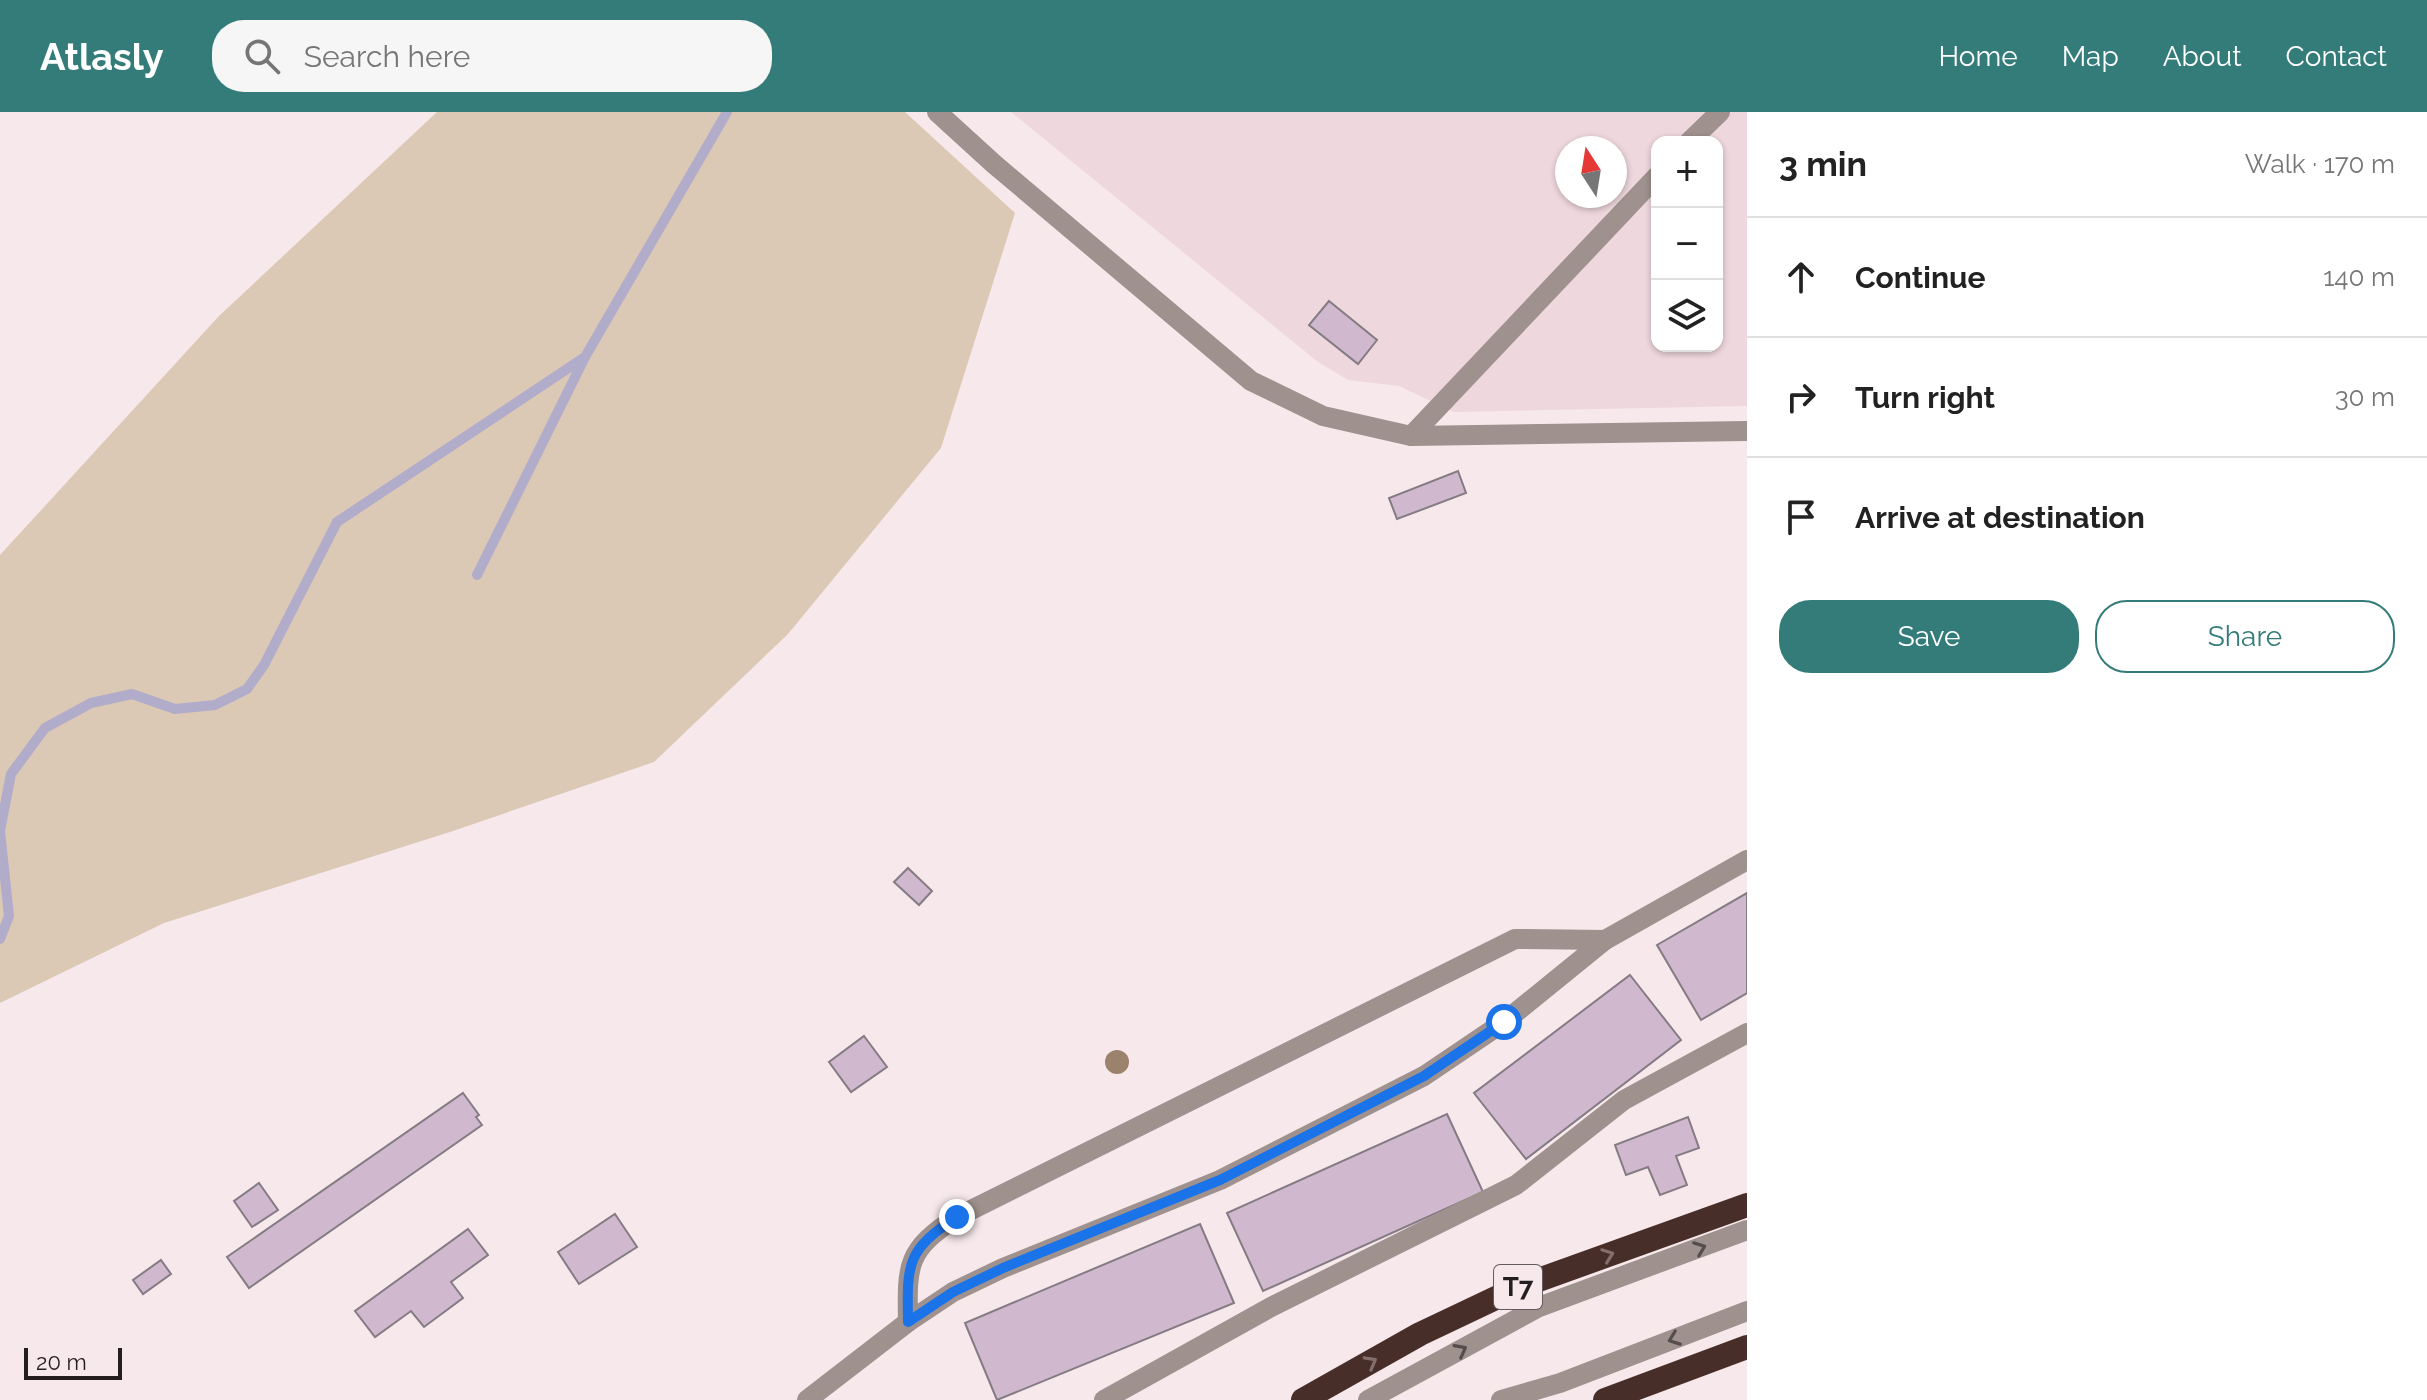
<!DOCTYPE html>
<html lang="en">
<head>
<meta charset="utf-8">
<style>
	body { margin:0; font-family:Raleway,sans-serif; background:#f6f6f6; color:#222 }
	.controls { position:absolute; right:24px; top:24px; display:grid; overflow:hidden; border-radius:16px; box-shadow:0 2px 6px #0004 }
	.controls button { width:72px; height:72px; display:grid; place-items:center; padding:0; border:0; border-bottom:2px solid #e0e0e0; background:#fff; color:#222; font:40px sans-serif }
	.compass { position:absolute; left:1555px; top:24px; width:72px; height:72px; border-radius:50%; background:#fff; box-shadow:0 2px 6px #0004; rotate:348deg }
	.scale { position:absolute; left:24px; bottom:20px; width:98px; box-sizing:border-box; padding-left:8px; border:4px solid #241e20; border-top:0; font-size:22px; line-height:28px; white-space:nowrap; color:#241e20; -webkit-text-stroke:6px #f7e8ec; paint-order:stroke }
	.stop { position:absolute; width:24px; height:24px; margin:-18px; border:6px solid #1a73e8; border-radius:50%; background:#fff }
	.stop.end { background:#1a73e8; border-color:#fff; box-shadow:0 2px 8px #0008 }
	.list { margin:0; padding:0; list-style:none }
	h2 { display:flex; justify-content:space-between; align-items:center; height:104px; margin:0; padding:0 32px; font-size:34px }
	h2 small { font-size:26px; font-weight:400; color:#767676 }
	.list li { display:grid; grid-template-columns:52px 1fr auto; gap:24px; align-items:center; box-sizing:border-box; height:120px; padding:0 32px; border-top:2px solid #e0e0e0 }
	.list b { display:block; font-size:30px; white-space:nowrap }
	.list em { font-size:26px; font-style:normal; color:#767676 }
	.actions { display:flex; gap:16px; padding:24px 32px }
	.actions a { flex:1; padding:18px 0; border:2px solid #337c79; border-radius:32px; text-align:center; font-size:28px; color:#337c79 }
	.actions .main { background:#337c79; color:#fff }
	.icon { flex:none; width:44px; height:44px; fill:none; stroke:currentColor; stroke-width:2; stroke-linecap:round; stroke-linejoin:round }
	.map { position:relative; flex:none; width:1747px; height:1288px; overflow:hidden }
	header { display:flex; align-items:center; gap:48px; box-sizing:border-box; height:112px; padding:0 40px; background:#337c79; color:#fff }
	header strong { font-size:38px }
	nav { display:flex; gap:44px; margin-inline-start:auto; font-size:28px }
	.search { width:560px; height:72px; background:#f6f6f6; display:flex; align-items:center; gap:20px; box-sizing:border-box; padding:0 28px; border-radius:32px; color:#767676; font-size:30px }
	main { display:flex }
	aside { flex:1; background:#fff }
	.map>svg:first-child { display:block }
	.built { fill:#eed7dd; fill-rule:evenodd }
	.green { fill:#dbc9b6 }
	.lines { fill:none; stroke-linecap:round; stroke-linejoin:round }
	.stream { stroke:#b1acc9; stroke-width:10 }
	.building { fill:#d0b9cf; stroke:#847b83; stroke-width:2 }
	.minor { stroke:#9f918d; stroke-width:20 }
	.highway { stroke:#482e28; stroke-width:24 }
	.tree { fill:#9b826d }
	.oneway { stroke:#554c4c }
	.oneway2 { stroke:#856f6d }
	.route { stroke:#1a73e8; stroke-width:10 }
	.labels { text-anchor:middle; stroke-width:6; stroke-linejoin:round; paint-order:stroke }
	.shield { fill:#f7e8ec; stroke:#635b5d; stroke-width:2 }
	.shield-label { font-size:26px; font-weight:bold; fill:#241e20 }
</style>
</head>
<body>
<header>
<strong>Atlasly</strong>
<div class="search"><svg class="icon" aria-label="search" viewBox="0 0 24 24"><circle cx="10" cy="10" r="6"/><path d="M15 15l6 6"/></svg>Search here</div>
<nav><a>Home</a><a>Map</a><a>About</a><a>Contact</a></nav>
</header>
<main>
<div class="map">
<svg width="1747" height="1288" viewBox="0 0 1747 1288">
	<rect width="100%" height="100%" fill="#f7e8ec"/>
	<path class="built" d="M1011 0H1747V294L1454 300 1399 274 1348 268 1318 250ZM1657 30H1717V234H1657ZM1567 36H1615V84H1567Z"/>
	<path class="green" d="M437 0H905L1015 101 941 336 788 522 654 650 453 719 164 811 0 891V443L219 204Z"/>
	<g class="lines">
		<g class="stream">
			<path d="M477 463 585 245 727 0"/>
			<path d="M0 827 9 804 0 719 11 662 45 616 91 591 132 582 175 597 215 593 247 577 264 553 337 410 585 245"/>
		</g>
	</g>
	<g class="building">
		<path d="M1329 189 1377 228 1358 252 1309 213Z"/>
		<path d="M1458 359 1466 381 1397 407 1389 386Z"/>
		<path d="M908 756 932 779 919 793 894 770Z"/>
		<path d="M1747 781V881L1701 908 1657 833Z"/>
		<path d="M1630 863 1681 928 1526 1047 1474 981Z"/>
		<path d="M864 924 887 955 851 980 829 950Z"/>
		<path d="M463 981 479 1003 476 1005 482 1013 249 1176 227 1145Z"/>
		<path d="M1447 1002 1483 1080 1263 1179 1227 1101Z"/>
		<path d="M1688 1005 1699 1036 1676 1044 1687 1073 1660 1083 1648 1055 1626 1063 1615 1033Z"/>
		<path d="M259 1071 278 1098 252 1115 234 1089Z"/>
		<path d="M615 1102 637 1135 579 1172 558 1140Z"/>
		<path d="M1200 1112 1234 1191 997 1288 965 1211Z"/>
		<path d="M468 1117 488 1143 451 1170 463 1186 424 1215 411 1199 375 1225 355 1199Z"/>
		<path d="M161 1148 171 1162 143 1182 133 1168Z"/>
	</g>
	<g class="lines">
		<g class="minor">
			<path d="M937 0 994 52 1251 269 1323 304 1411 324 1747 319"/>
			<path d="M1689 30 1720 0"/>
			<path d="M1411 324 1657 64"/>
			<path d="M908 1210C907 1153 906 1138 957 1105L1515 827 1605 828 1747 748"/>
			<path d="M807 1288 908 1210 953 1180 1003 1156 1220 1068 1424 964 1504 910 1605 828"/>
			<path d="M1104 1288 1271 1195 1516 1073 1624 988 1747 921"/>
			<path d="M1368 1288 1539 1195 1747 1118"/>
			<path d="M1501 1288 1560 1271 1747 1199"/>
		</g>
		<g class="highway">
			<path d="M1303 1288 1420 1222 1519 1175 1747 1093"/>
			<path d="M1605 1288 1747 1235"/>
		</g>
	</g>
	<circle class="tree" cx="1117" cy="950" r="12"/>
	<defs><path id="oneway-chevron" d="M-2-3.5L2.5 0L-2 3.5" fill="none" stroke-width="1.6" stroke-linecap="round" stroke-linejoin="round" transform="scale(2)"/></defs>
	<g class="oneway">
		<use href="#oneway-chevron" transform="translate(1700 1136) rotate(-21)"/>
		<use href="#oneway-chevron" transform="translate(1674 1227) rotate(159)"/>
		<use href="#oneway-chevron" transform="translate(1461 1238) rotate(-28)"/>
	</g>
	<g class="oneway2">
		<use href="#oneway-chevron" transform="translate(1608 1143) rotate(-20)"/>
		<use href="#oneway-chevron" transform="translate(1371 1250) rotate(-29)"/>
	</g>
	<g class="lines">
		<path class="route" d="M957 1105C906 1138 907 1152 908 1210L953 1180 1003 1156 1220 1068 1424 964 1504 910"/>
	</g>
	<g class="labels">
		<rect class="shield" x="1494" y="1153" width="48" height="44" rx="6"/>
		<g class="shield-label">
			<text x="1518" y="1184">T7</text>
		</g>
	</g>
</svg>
<div class="controls">
<button>+</button>
<button>−</button>
<button><svg class="icon" aria-label="layers" viewBox="0 0 24 24"><path d="M12 4l9 5-9 5-9-5zM3 14l9 5 9-5"/></svg></button>
</div>
<svg class="compass" viewBox="-18 -18 36 36"><path d="M0-13l5 13h-10z" fill="#e53935"/><path d="M0 13l5-13h-10z" fill="#767676"/></svg>
<div class="scale">20 m</div>
<div class="stop" style="left:1504px;top:910px"></div>
<div class="stop end" style="left:957px;top:1105px"></div>
</div>
<aside>
<h2>3 min<small>Walk · 170 m</small></h2>
<ul class="list">
<li><svg class="icon" aria-label="ahead" viewBox="0 0 24 24"><path d="M12 20V5M6 11l6-6 6 6"/></svg><div><b>Continue</b></div><em>140 m</em></li>
<li><svg class="icon" aria-label="right" viewBox="0 0 24 24"><path d="M7 20v-9h11M14 6l5 5-5 5"/></svg><div><b>Turn right</b></div><em>30 m</em></li>
<li><svg class="icon" aria-label="arrive" viewBox="0 0 24 24"><path d="M6 21V4h12l-3 4 3 4H6"/></svg><div><b>Arrive at destination</b></div></li>
</ul>
<div class="actions"><a class="main">Save</a><a>Share</a></div>
</aside>
</main>
</body>
</html>
